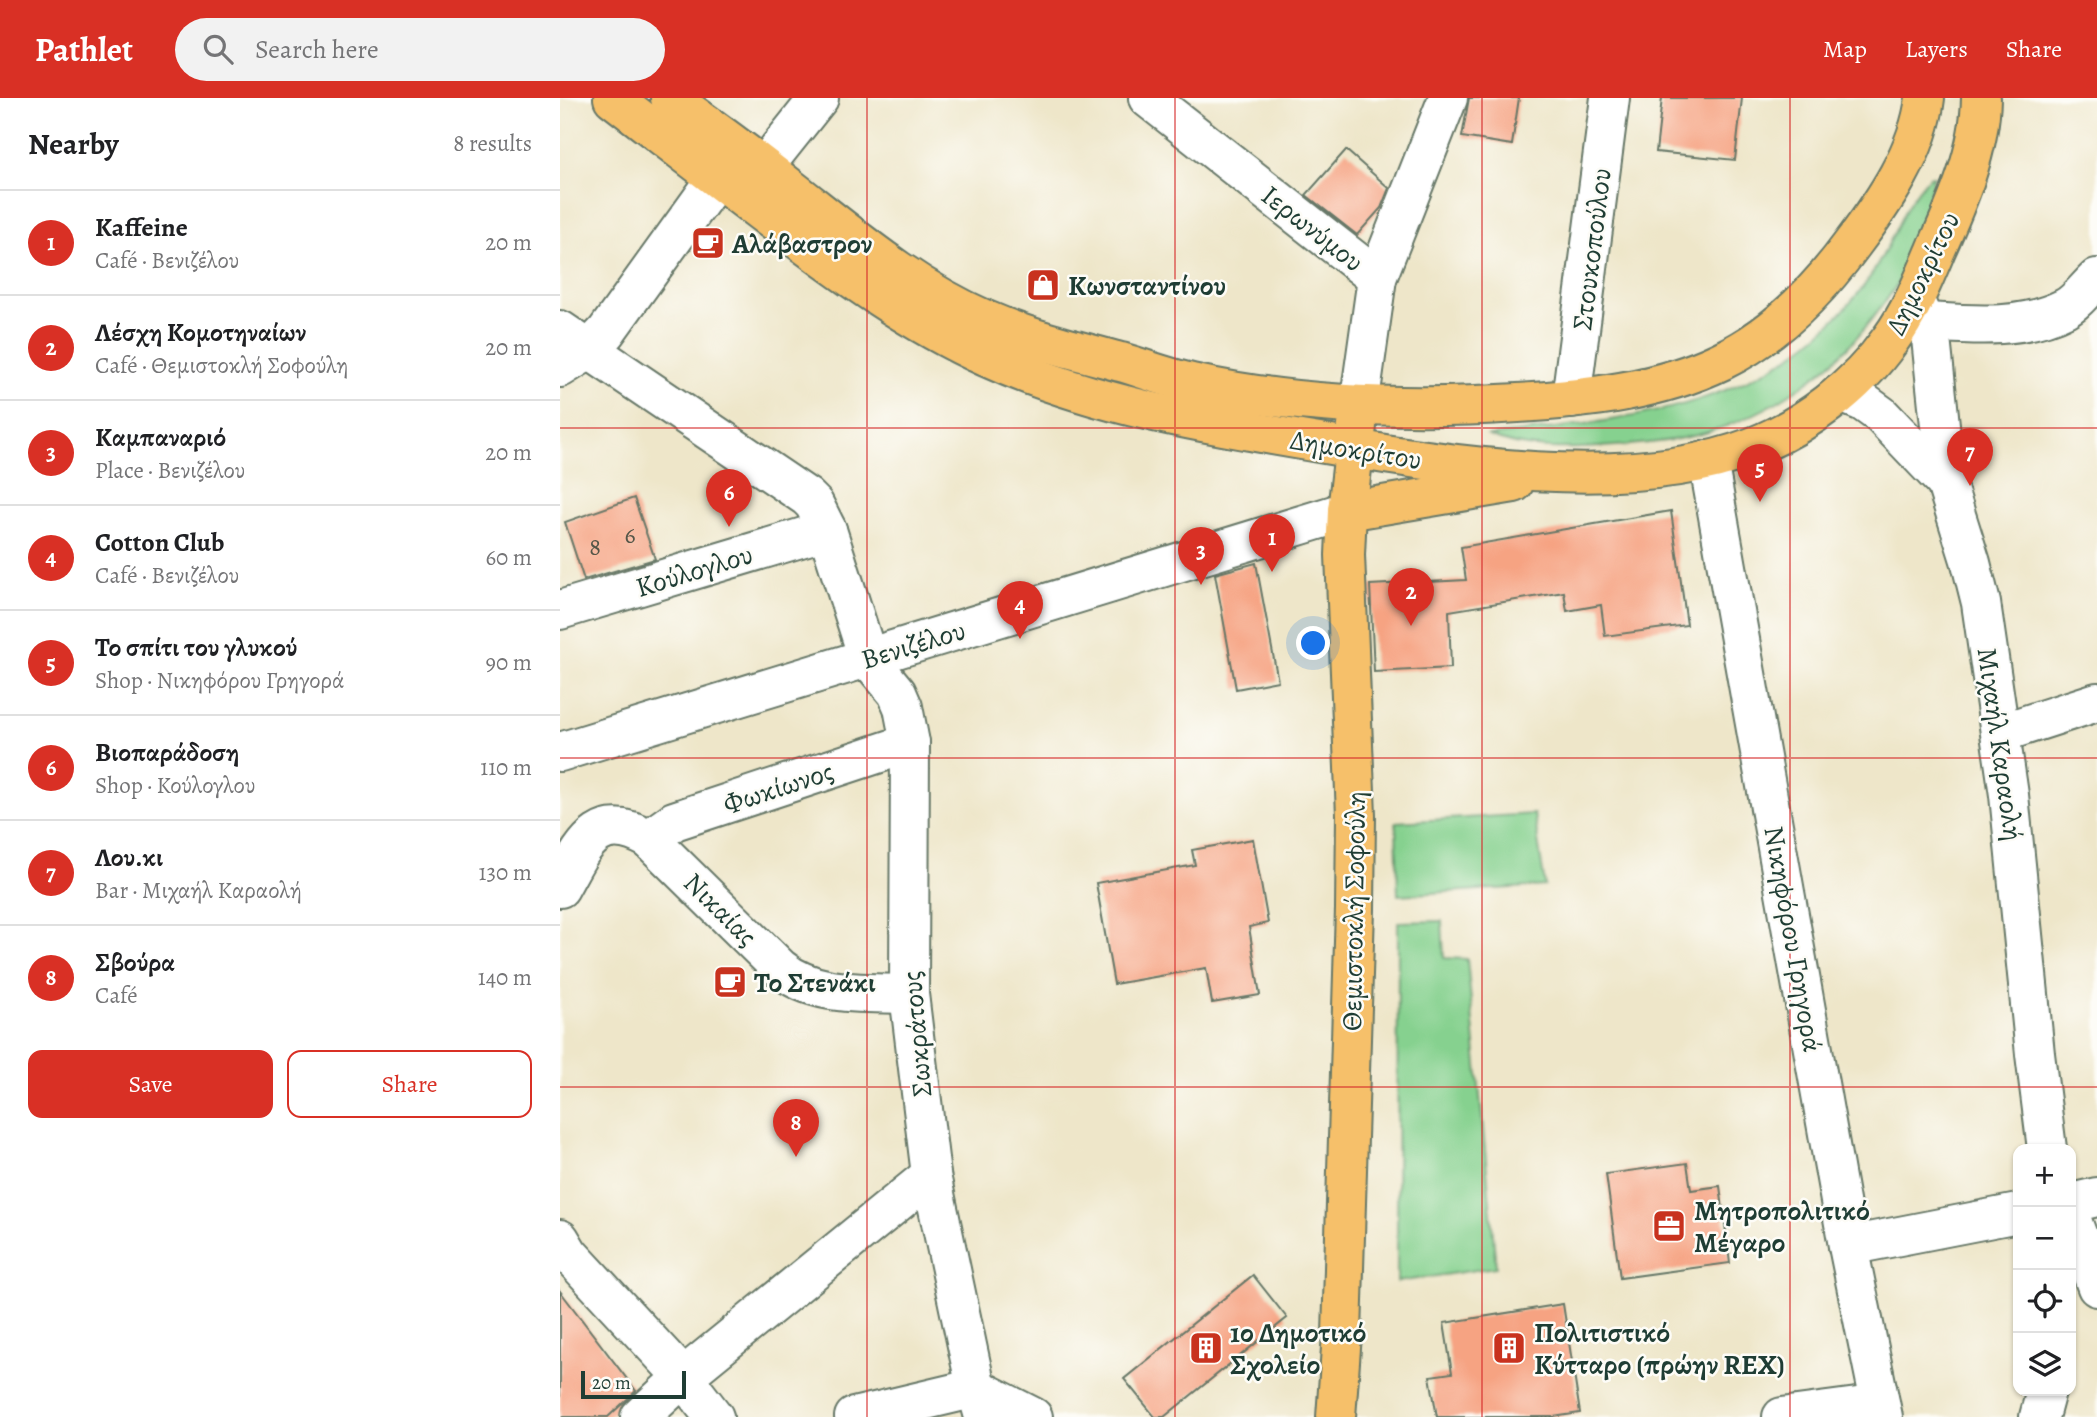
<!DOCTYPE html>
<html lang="en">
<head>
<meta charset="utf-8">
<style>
	body { margin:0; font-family:Alegreya,serif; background:#f2f2f2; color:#202124 }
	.controls { position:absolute; right:21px; bottom:21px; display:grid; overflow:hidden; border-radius:14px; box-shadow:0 2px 5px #0004 }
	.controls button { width:63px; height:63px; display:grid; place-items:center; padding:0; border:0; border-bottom:2px solid #e0e0e0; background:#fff; color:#202124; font:35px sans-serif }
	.scale { position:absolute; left:21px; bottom:18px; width:105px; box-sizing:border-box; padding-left:7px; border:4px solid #1f3d34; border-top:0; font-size:19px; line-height:24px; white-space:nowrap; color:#1f3d34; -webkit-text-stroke:5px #fdfcf7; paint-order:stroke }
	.you { position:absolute; left:754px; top:546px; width:24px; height:24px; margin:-18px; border:5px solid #fff; border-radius:50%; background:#1a73e8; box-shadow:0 0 0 10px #1a73e833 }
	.badge { display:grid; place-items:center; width:46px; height:46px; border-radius:50%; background:#d93025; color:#fff; font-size:23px; font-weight:700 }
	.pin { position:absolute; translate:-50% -58px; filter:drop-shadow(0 2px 4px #0008) }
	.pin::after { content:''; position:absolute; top:37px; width:24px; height:21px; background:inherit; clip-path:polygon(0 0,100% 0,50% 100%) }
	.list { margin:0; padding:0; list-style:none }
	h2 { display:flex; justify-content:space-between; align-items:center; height:91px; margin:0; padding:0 28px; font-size:30px }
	h2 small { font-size:23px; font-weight:400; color:#757577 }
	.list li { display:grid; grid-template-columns:46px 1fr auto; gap:21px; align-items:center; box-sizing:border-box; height:105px; padding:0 28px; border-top:2px solid #e0e0e0 }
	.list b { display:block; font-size:26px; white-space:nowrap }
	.list p { margin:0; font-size:23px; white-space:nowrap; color:#757577 }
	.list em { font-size:23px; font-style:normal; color:#757577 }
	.actions { display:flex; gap:14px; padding:21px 28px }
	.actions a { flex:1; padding:16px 0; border:2px solid #d93025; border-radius:14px; text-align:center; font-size:24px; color:#d93025 }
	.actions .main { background:#d93025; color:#fff }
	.icon { flex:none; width:38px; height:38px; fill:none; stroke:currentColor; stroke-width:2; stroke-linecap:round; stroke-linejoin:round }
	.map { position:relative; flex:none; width:1537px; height:1319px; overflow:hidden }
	header { display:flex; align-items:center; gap:42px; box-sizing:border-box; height:98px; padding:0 35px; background:#d93025; color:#fff }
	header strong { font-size:33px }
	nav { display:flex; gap:38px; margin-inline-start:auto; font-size:24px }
	.search { width:490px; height:63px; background:#f2f2f2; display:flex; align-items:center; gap:18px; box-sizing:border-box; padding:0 24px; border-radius:38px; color:#757577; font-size:26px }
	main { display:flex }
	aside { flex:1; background:#fff }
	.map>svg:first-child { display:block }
	.green { fill:#86d18f; stroke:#528762; stroke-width:2 }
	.building { fill:#f6a382 }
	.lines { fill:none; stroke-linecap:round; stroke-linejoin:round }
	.minor-casing { stroke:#677868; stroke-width:42 }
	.major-casing { stroke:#677868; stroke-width:42 }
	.minor { stroke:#fff; stroke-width:38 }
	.major { stroke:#f6c06b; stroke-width:38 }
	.grid { fill:none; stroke:#d62828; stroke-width:2; stroke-opacity:0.55 }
	.labels { text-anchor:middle; stroke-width:5; stroke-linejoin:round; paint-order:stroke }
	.number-label { font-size:24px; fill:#555648 }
	.street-label { font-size:28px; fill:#1f3d34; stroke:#fdfcf7 }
	.poi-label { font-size:28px; font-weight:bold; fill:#1f3d34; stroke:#fdfcf7; text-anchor:start }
</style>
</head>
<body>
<header>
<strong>Pathlet</strong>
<div class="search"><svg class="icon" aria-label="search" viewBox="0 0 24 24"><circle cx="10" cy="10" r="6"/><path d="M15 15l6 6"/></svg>Search here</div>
<nav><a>Map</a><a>Layers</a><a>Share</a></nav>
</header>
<main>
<aside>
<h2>Nearby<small>8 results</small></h2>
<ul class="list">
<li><span class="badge">1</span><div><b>Kaffeine</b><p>Café · Βενιζέλου</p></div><em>20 m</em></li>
<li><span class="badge">2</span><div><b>Λέσχη Κομοτηναίων</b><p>Café · Θεμιστοκλή Σοφούλη</p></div><em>20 m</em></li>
<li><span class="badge">3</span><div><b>Καμπαναριό</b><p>Place · Βενιζέλου</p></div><em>20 m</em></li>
<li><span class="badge">4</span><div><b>Cotton Club</b><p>Café · Βενιζέλου</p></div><em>60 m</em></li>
<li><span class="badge">5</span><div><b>Το σπίτι του γλυκού</b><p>Shop · Νικηφόρου Γρηγορά</p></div><em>90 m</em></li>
<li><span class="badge">6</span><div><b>Βιοπαράδοση</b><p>Shop · Κούλογλου</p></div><em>110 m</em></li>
<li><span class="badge">7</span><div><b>Λου.κι</b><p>Bar · Μιχαήλ Καραολή</p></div><em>130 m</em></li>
<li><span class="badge">8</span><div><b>Σβούρα</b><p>Café</p></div><em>140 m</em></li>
</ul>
<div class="actions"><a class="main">Save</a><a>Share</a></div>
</aside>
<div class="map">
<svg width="1537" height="1319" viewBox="0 0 1537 1319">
	<rect width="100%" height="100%" fill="#fdfcf7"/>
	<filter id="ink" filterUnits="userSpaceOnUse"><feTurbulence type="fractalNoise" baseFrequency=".0143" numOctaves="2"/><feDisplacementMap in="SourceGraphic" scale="14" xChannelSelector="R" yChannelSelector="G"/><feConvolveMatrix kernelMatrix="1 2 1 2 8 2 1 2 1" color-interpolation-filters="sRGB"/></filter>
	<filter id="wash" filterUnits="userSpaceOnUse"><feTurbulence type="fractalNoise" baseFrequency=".00686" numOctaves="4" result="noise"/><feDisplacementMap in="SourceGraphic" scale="28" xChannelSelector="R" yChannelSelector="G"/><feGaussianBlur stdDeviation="1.57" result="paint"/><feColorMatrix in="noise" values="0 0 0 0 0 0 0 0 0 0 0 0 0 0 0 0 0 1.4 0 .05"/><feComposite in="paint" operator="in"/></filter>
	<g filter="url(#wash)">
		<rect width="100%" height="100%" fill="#eee6c9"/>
		<g class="green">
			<path d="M1374 78C1365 114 1355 152 1338 184 1332 197 1321 208 1313 219 1273 274 1210 316 1145 335 1116 343 1085 346 1055 348 1015 351 967 354 929 338 1069 321 1204 313 1300 193 1322 165 1333 135 1349 105 1355 96 1362 87 1369 79Z"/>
			<path d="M974 716 985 788 838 797 836 724Z"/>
			<path d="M882 823 884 860 907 861 936 1169 837 1184 838 824Z"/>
		</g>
		<g id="blocks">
			<g class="building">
				<path d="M909 0H959L952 47 902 39Z"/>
				<path d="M1102 0H1182L1175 62 1096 54Z"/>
				<path d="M786 52 829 90 821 110 797 137 746 97Z"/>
				<path d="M74 400 95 461 24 482 5 424Z"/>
				<path d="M1111 413 1127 527 1045 538 1041 507 1007 513 1004 494 889 513 891 570 814 574 810 487 906 482 901 449Z"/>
				<path d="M696 465 718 583 676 591 655 476Z"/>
				<path d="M693 741 708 825 689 829 700 897 652 905 646 870 554 886 536 785 635 767 632 752Z"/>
				<path d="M1127 1065 1131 1092 1160 1088 1170 1165 1060 1180 1046 1076Z"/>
				<path d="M693 1177 727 1220 604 1319H595L564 1281Z"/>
				<path d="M0 1193 76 1293 48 1319H0Z"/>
				<path d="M1003 1206 1020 1315 993 1319H877L870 1278 892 1275 884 1225Z"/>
			</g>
		</g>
	</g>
	<g filter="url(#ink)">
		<use href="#blocks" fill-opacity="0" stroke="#677868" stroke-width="2"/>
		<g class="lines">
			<defs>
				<g id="minor">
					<path d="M588 0 817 180 799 308"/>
					<path d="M204 69 259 0"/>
					<path d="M817 180 888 0"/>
					<path d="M1355 203 1371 240 1386 385"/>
					<path d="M1366 224C1412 227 1462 232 1505 210 1517 204 1527 189 1537 180"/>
					<path d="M0 232 247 399 254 406 267 432 308 560 337 595 343 609 350 645 349 896 371 1077 416 1290 424 1319"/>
					<path d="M0 270 29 252 46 234 157 80"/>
					<path d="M1281 295 1303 304 1321 317 1386 385 1411 465 1421 505 1449 697 1475 956 1487 1051"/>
					<path d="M1011 301 1050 0"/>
					<path d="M1148 362 1288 1148 1323 1319"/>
					<path d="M0 512 267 432"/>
					<path d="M1441 635 1537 604"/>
					<path d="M0 654 787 413"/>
					<path d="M89 741 114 723 350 645"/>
					<path d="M0 790C23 749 36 711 89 741L220 870C256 900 305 894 349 896"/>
					<path d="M1511 1105 1537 1099"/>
					<path d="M1511 1120 1537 1189"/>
					<path d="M0 1141 9 1156 123 1279 154 1319"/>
					<path d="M1288 1148 1458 1115"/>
					<path d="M80 1319 123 1279 371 1077"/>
					<path d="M294 1319 416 1290 473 1319"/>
					<path d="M1222 1319 1320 1306"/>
					<path d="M1479 1319 1486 1293"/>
				</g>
				<g id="major">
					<path d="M53 0C109 43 164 86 220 128 285 177 351 225 426 259 531 307 645 326 759 345 886 367 1069 397 1192 349 1245 328 1297 289 1330 242 1350 215 1363 183 1376 152 1397 105 1420 53 1421 0"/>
					<path d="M110 0C150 29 191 58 229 89 292 138 352 190 426 222 470 241 515 252 561 264 585 271 608 280 632 285 740 309 849 312 958 305 1026 301 1099 293 1161 263 1216 237 1258 193 1293 145 1324 104 1359 53 1365 0"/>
					<path d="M787 413 954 385"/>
					<path d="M776 1319 782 1236 795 811 796 717 785 457 787 413 797 328"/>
				</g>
			</defs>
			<use href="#minor" class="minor-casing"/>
			<use href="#major" class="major-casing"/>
			<use href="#minor" class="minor"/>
			<use href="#major" class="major"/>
		</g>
	</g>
	<path class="grid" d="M307 0V1319M615 0V1319M922 0V1319M1230 0V1319M0 330H1537M0 660H1537M0 989H1537"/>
	<defs>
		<symbol id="cafe-square" viewBox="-11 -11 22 22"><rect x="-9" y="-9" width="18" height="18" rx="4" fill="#c8321e" stroke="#fdfcf7"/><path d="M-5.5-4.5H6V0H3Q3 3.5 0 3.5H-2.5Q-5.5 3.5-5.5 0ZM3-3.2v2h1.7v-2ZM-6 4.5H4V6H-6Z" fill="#fff"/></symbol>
		<symbol id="shop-square" viewBox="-11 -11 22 22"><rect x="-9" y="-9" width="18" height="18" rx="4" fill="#c8321e" stroke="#fdfcf7"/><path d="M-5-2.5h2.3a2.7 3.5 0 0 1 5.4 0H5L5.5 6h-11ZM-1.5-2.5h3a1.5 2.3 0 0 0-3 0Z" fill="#fff"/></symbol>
		<symbol id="office-square" viewBox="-11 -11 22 22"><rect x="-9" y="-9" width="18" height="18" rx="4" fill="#c8321e" stroke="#fdfcf7"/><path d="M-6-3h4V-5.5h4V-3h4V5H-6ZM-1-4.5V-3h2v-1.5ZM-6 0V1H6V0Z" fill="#fff"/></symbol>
		<symbol id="building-square" viewBox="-11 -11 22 22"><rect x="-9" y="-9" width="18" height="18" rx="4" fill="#c8321e" stroke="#fdfcf7"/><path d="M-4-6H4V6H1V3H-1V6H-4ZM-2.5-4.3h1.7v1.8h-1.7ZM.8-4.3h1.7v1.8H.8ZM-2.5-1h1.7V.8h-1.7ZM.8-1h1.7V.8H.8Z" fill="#fff"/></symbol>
	</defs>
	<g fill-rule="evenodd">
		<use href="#cafe-square" x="129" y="126" width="38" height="38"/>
		<use href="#shop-square" x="464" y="168" width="38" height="38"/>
		<use href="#cafe-square" x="151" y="865" width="38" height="38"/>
		<use href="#office-square" x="1090" y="1109" width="38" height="38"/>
		<use href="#building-square" x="627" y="1231" width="38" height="38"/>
		<use href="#building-square" x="930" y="1231" width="38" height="38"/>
	</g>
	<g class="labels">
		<g class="number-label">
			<text x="70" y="445">6</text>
			<text x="35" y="457">8</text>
		</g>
		<g class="street-label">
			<text transform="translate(753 130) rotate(38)" y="10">Ιερωνύμου</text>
			<text transform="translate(1031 151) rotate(-83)" y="10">Στουκοπούλου</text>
			<text transform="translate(1362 175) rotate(-64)" y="10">Δημοκρίτου</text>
			<text transform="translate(796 351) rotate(9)" y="10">Δημοκρίτου</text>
			<text transform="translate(134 472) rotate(-17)" y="10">Κούλογλου</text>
			<text transform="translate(353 546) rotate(-17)" y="10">Βενιζέλου</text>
			<text transform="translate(1441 646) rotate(82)" y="10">Μιχαήλ Καραολή</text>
			<text transform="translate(218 689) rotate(-18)" y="10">Φωκίωνος</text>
			<text transform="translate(161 811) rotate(45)" y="10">Νικαίας</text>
			<text transform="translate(793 813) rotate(-89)" y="10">Θεμιστοκλή Σοφούλη</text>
			<text transform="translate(1234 841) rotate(80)" y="10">Νικηφόρου Γρηγορά</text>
			<text transform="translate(356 936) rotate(-95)" y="10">Σωκράτους</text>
		</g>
		<g class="poi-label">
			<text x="172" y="155">Αλάβαστρον</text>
			<text x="508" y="197">Κωνσταντίνου</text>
			<text x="194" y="894">Το Στενάκι</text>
			<text x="1134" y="1122">Μητροπολιτικό<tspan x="1134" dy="32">Μέγαρο</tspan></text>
			<text x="670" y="1244">1ο Δημοτικό<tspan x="670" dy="32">Σχολείο</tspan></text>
			<text x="974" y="1244">Πολιτιστικό<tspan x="974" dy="32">Κύτταρο (πρώην REX)</tspan></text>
		</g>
	</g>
</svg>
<div class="controls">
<button>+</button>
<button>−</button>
<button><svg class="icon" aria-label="locate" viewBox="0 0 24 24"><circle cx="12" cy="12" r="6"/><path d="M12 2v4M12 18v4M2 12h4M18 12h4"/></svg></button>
<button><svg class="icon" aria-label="layers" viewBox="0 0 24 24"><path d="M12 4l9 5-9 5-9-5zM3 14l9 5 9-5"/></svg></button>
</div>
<div class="scale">20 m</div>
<div class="you"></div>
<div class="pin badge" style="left:712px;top:474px">1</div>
<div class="pin badge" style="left:851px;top:528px">2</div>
<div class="pin badge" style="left:641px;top:487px">3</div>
<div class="pin badge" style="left:460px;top:541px">4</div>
<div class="pin badge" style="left:1200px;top:404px">5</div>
<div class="pin badge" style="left:169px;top:429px">6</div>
<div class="pin badge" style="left:1410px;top:388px">7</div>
<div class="pin badge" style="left:236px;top:1059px">8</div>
</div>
</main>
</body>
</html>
